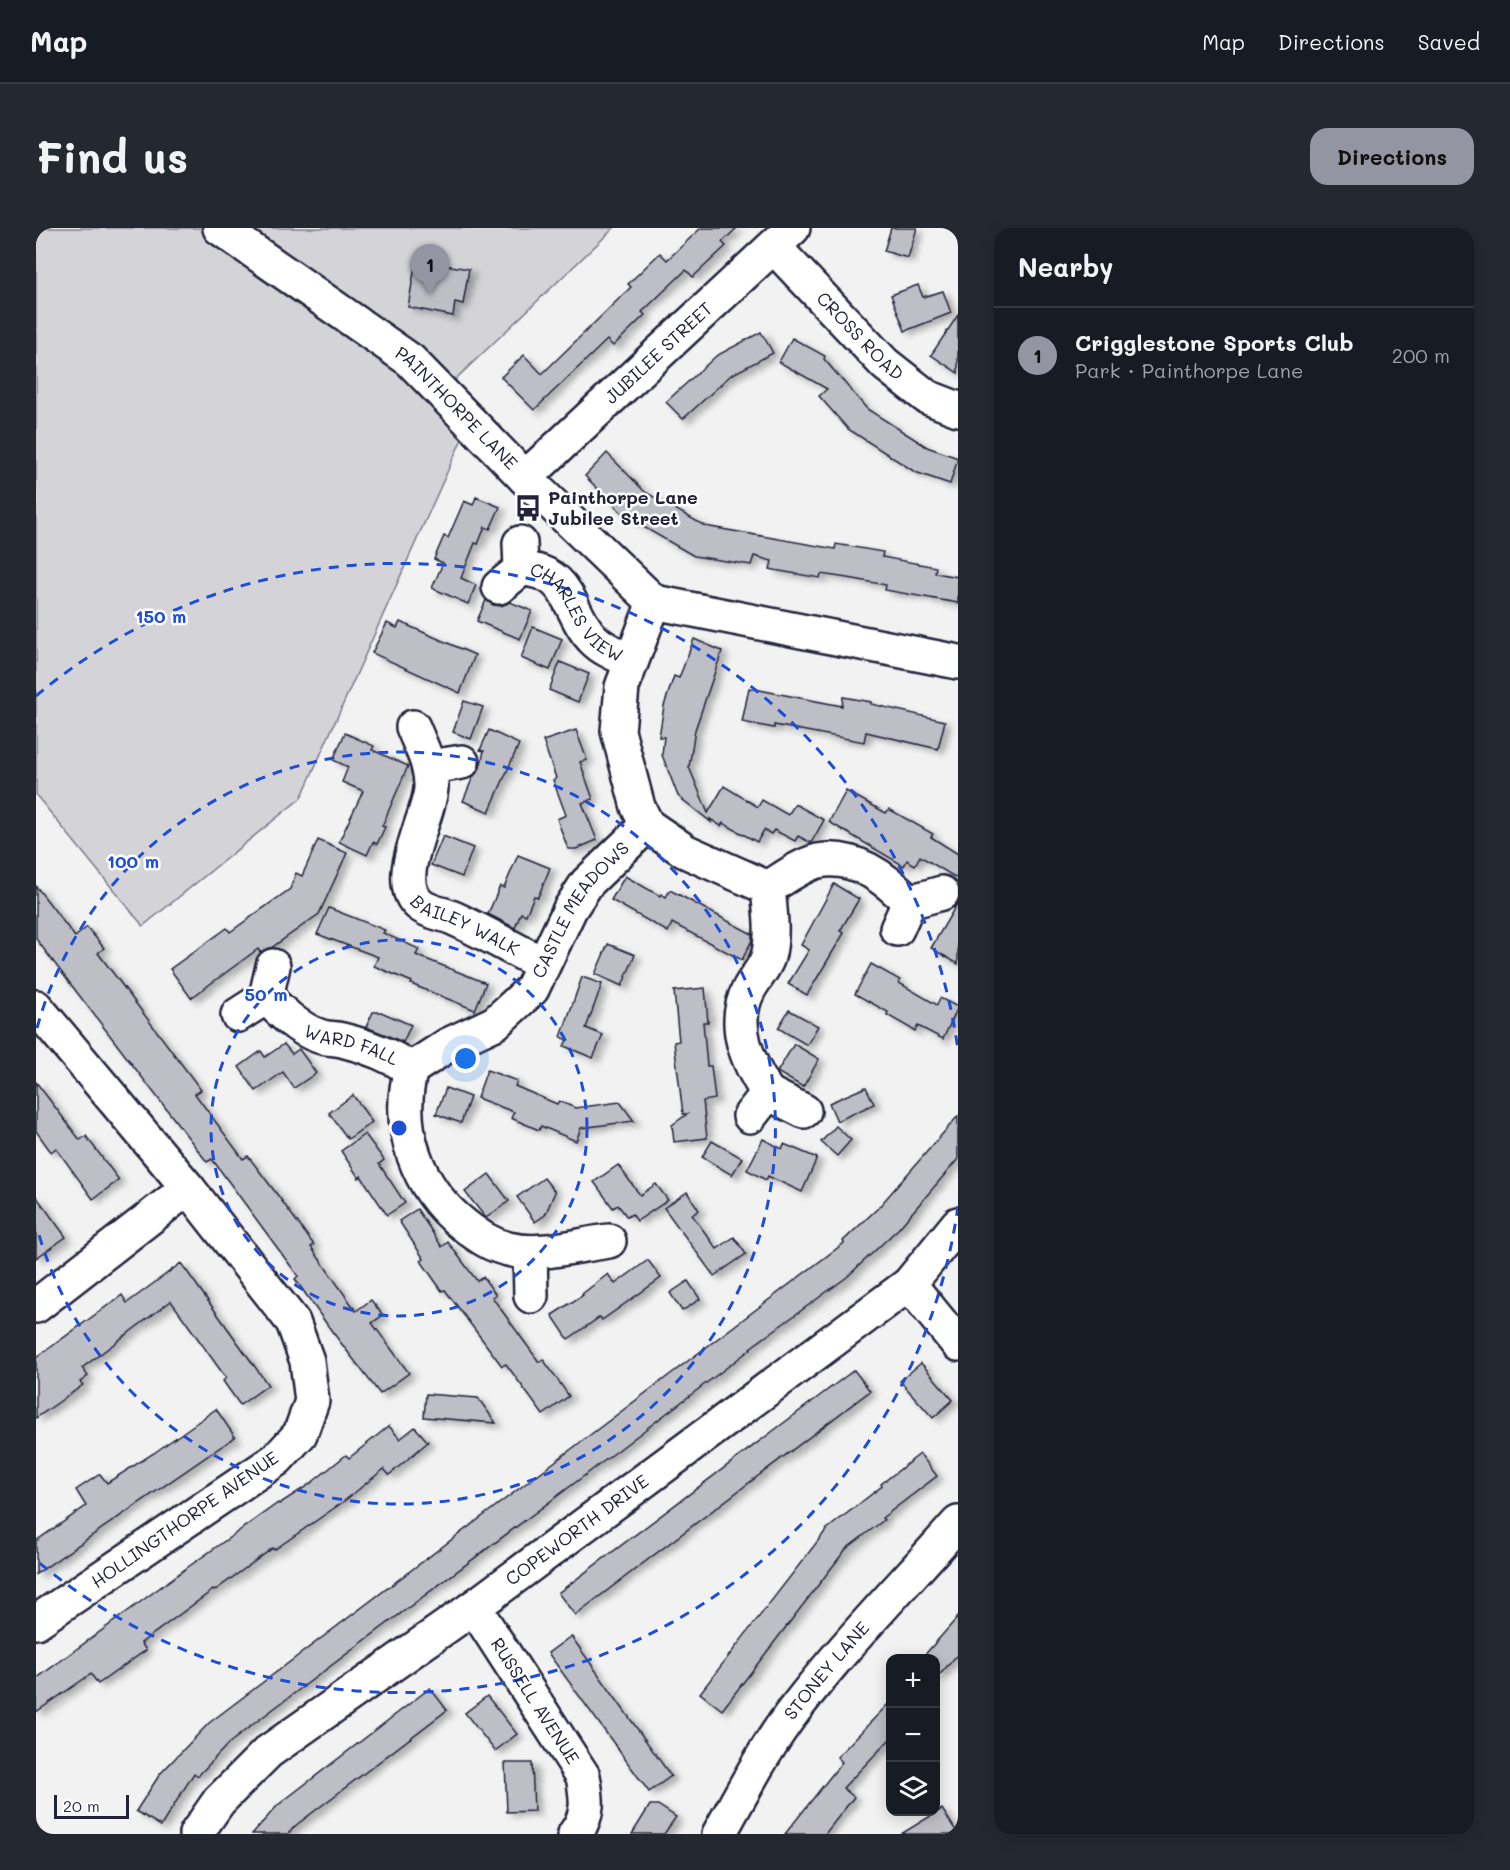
<!DOCTYPE html>
<html lang="en">
<head>
<meta charset="utf-8">
<style>
	body { margin:0; font-family:Mali,sans-serif; background:#242831; color:#f1f3f6 }
	.controls { position:absolute; right:18px; bottom:18px; display:grid; overflow:hidden; border-radius:12px; box-shadow:0 3px 15px #0003 }
	.controls button { width:54px; height:54px; display:grid; place-items:center; padding:0; border:0; border-bottom:2px solid #363941; background:#171b24; color:#f1f3f6; font:30px sans-serif }
	.scale { position:absolute; left:18px; bottom:15px; width:75px; box-sizing:border-box; padding-left:6px; border:3px solid #22223b; border-top:0; font-size:16px; line-height:21px; white-space:nowrap; color:#22223b; -webkit-text-stroke:4px #fff; paint-order:stroke }
	.you { position:absolute; left:430px; top:831px; width:21px; height:21px; margin:-15px; border:4px solid #fff; border-radius:50%; background:#1a73e8; box-shadow:0 0 0 9px #1a73e833 }
	.badge { display:grid; place-items:center; width:39px; height:39px; border-radius:50%; background:#9495a2; color:#111; font-size:20px; font-weight:700 }
	.pin { position:absolute; translate:-50% -50px; filter:drop-shadow(0 2px 3px #0008) }
	.pin::after { content:''; position:absolute; top:32px; width:21px; height:18px; background:inherit; clip-path:polygon(0 0,100% 0,50% 100%) }
	.list { margin:0; padding:0; list-style:none }
	h2 { display:flex; justify-content:space-between; align-items:center; height:78px; margin:0; padding:0 24px; font-size:26px }
	h2 small { font-size:20px; font-weight:400; color:#9ea1a6 }
	.list li { display:grid; grid-template-columns:39px 1fr auto; gap:18px; align-items:center; box-sizing:border-box; height:96px; padding:0 24px; border-top:2px solid #363941 }
	.list b { display:block; font-size:22px; white-space:nowrap }
	.list p { margin:0; font-size:20px; white-space:nowrap; color:#9ea1a6 }
	.list em { font-size:20px; font-style:normal; color:#9ea1a6 }
	.icon { flex:none; width:33px; height:33px; fill:none; stroke:currentColor; stroke-width:2; stroke-linecap:round; stroke-linejoin:round }
	.map { position:relative; flex:none; width:922px; height:1606px; overflow:hidden; border-radius:18px }
	header { display:flex; align-items:center; gap:36px; box-sizing:border-box; height:84px; padding:0 30px; background:#171b24; border-bottom:2px solid #363941 }
	header strong { font-size:28px }
	nav { display:flex; gap:33px; margin-inline-start:auto; font-size:21px }
	.intro { display:flex; align-items:center; justify-content:space-between; box-sizing:border-box; height:144px; padding:0 36px }
	h1 { margin:0; font-size:42px }
	.button { padding:15px 27px; border-radius:18px; background:#9495a2; color:#111; font-size:21px; font-weight:700 }
	main { display:flex; gap:36px; padding:0 36px }
	aside { flex:1; background:#171b24; border-radius:18px; box-shadow:0 3px 15px #0003 }
	.map>svg:first-child { display:block }
	.green { fill:#d3d3d8; stroke:#7a7a8a; stroke-width:1.5 }
	.building { fill:#bebec6; stroke:#22223b; stroke-width:1.5; filter:url(#shadow) }
	.lines { fill:none; stroke-linecap:round; stroke-linejoin:round }
	.minor-casing { stroke:#22223b; stroke-width:38 }
	.minor { stroke:#fff; stroke-width:33 }
	.ring { fill:none; stroke:#1d4ed8; stroke-width:3; stroke-dasharray:10 8 }
	.labels { text-anchor:middle; stroke-width:5; stroke-linejoin:round; paint-order:stroke }
	.street-label { font-size:18px; fill:#22223b; stroke:#fff }
	.poi-label { font-size:18px; font-weight:bold; fill:#22223b; stroke:#fff; text-anchor:start }
	.centre { fill:#1d4ed8; stroke:#fff; stroke-width:3 }
	.ring-label { font-size:18px; text-anchor:middle; font-weight:bold; fill:#1d4ed8; stroke:#fff; stroke-width:5; stroke-linejoin:round; paint-order:stroke }
</style>
</head>
<body>
<header>
<strong>Map</strong>
<nav><a>Map</a><a>Directions</a><a>Saved</a></nav>
</header>
<div class="intro"><h1>Find us</h1><a class="button">Directions</a></div>
<main>
<div class="map">
<svg width="922" height="1606" viewBox="0 0 922 1606">
	<defs>
		<filter id="shadow"><feDropShadow dx="6" dy="4" stdDeviation="3" flood-color="#0004"/></filter>
	</defs>
	<rect width="100%" height="100%" fill="#f2f2f3"/>
	<filter id="ink" filterUnits="userSpaceOnUse"><feTurbulence type="fractalNoise" baseFrequency=".0167" numOctaves="2"/><feDisplacementMap in="SourceGraphic" scale="12" xChannelSelector="R" yChannelSelector="G"/><feConvolveMatrix kernelMatrix="1 2 1 2 8 2 1 2 1" color-interpolation-filters="sRGB"/></filter>
	<g filter="url(#ink)">
		<path class="green" d="M0 0H578L405 165 434 193 265 570 107 698 0 567Z"/>
		<g class="building">
			<path d="M665 0H701L686 14 690 18 657 49 650 42 606 84 609 87 577 118 571 112 498 182 465 149 488 127 506 146 595 59 592 56 624 25 631 32Z"/>
			<path d="M855 0H881L872 30 848 23Z"/>
			<path d="M380 32 433 41 427 76 419 74 417 88 372 79Z"/>
			<path d="M882 57 887 69 907 63 915 85 869 103 855 67Z"/>
			<path d="M922 87V145L895 127Z"/>
			<path d="M725 104 737 125 695 147 647 191 630 174 680 128Z"/>
			<path d="M756 110 789 128 788 131 831 181 891 219 922 230 914 256 879 244 812 201 783 168 791 161 743 134Z"/>
			<path d="M571 225 609 264 669 298 799 321 800 316 847 324 846 329 900 339 899 345 922 349V375L849 362 850 357 818 351 785 346 784 350 738 342 734 341 736 333 718 328 715 337 658 328 590 289 549 248Z"/>
			<path d="M440 269 464 279 454 301 449 299 442 316 439 315 425 350 440 357 432 376 396 360 407 335 398 331 408 308 412 310 428 273 437 277Z"/>
			<path d="M450 372 457 377 465 378 474 374 496 383 484 411 441 393Z"/>
			<path d="M364 394 439 427 424 465 336 425 351 395 361 400Z"/>
			<path d="M497 399 526 411 514 442 485 430Z"/>
			<path d="M658 411 686 423 659 502 653 539 672 585 688 558 722 579 726 572 752 587 759 576 788 592 775 615 762 608 759 613 738 602 735 606 728 602 721 614 687 595 685 598 674 591 675 594 642 568 626 527 628 509H623L628 478 638 448 643 450Z"/>
			<path d="M524 434 553 446 542 474 513 462Z"/>
			<path d="M713 460 806 478 807 469 835 474V476L909 493 902 521 830 504 828 514 738 497V500L706 494Z"/>
			<path d="M428 473 447 479 435 511 417 504Z"/>
			<path d="M453 502 483 516 453 584 427 573 437 549 444 540 448 523 444 522Z"/>
			<path d="M540 502 551 532 544 534 557 571 546 575 561 612 540 621H532L521 591 530 587 517 552 520 550 507 513Z"/>
			<path d="M309 505 338 518 336 522 372 538 346 598 349 599 341 616 337 614 331 627 303 614 327 563 306 554 312 539 297 532Z"/>
			<path d="M810 563 850 585 853 581 897 606 895 609 922 626V651L884 628 879 637 871 632 868 638 793 594Z"/>
			<path d="M407 608 437 620 426 649 395 637Z"/>
			<path d="M282 612 311 625 283 686 235 720 224 724 222 721 155 770 134 741 191 700 194 704 254 661 260 645 266 648Z"/>
			<path d="M482 627 514 640 502 669 498 668 490 687 485 685 479 700 452 686 464 658 468 660Z"/>
			<path d="M589 648 624 668 625 666 630 669 634 662 716 706V712L706 732 636 695 632 704 575 672Z"/>
			<path d="M798 656 823 671 804 703 808 705 771 767 752 756 773 722 765 717Z"/>
			<path d="M0 658 39 709 51 699 68 720 62 725 165 862 159 866 207 931 212 928 240 965 278 1017 275 1019 320 1083 335 1072 347 1087 336 1095 373 1145 344 1166 295 1102 259 1051 262 1048 176 931 171 934 0 711Z"/>
			<path d="M922 674V736L895 720Z"/>
			<path d="M293 680 349 702 347 705 383 721 380 727 450 755 439 782 375 756 376 754 338 738 342 729 281 706Z"/>
			<path d="M572 716 599 727 586 758 559 746Z"/>
			<path d="M835 736 864 752 863 755 901 777 904 770 922 779 907 811 882 798 879 803 851 787 852 784 819 766Z"/>
			<path d="M546 749 566 756 550 800 567 807 557 830 528 818 531 812 525 809Z"/>
			<path d="M669 760 672 794H667L671 838H675L679 871 667 873 671 910 638 914 636 897 651 886H647L638 814 643 813 638 763Z"/>
			<path d="M753 782 782 798 771 817 742 800Z"/>
			<path d="M337 784H345L375 797 367 814 330 799Z"/>
			<path d="M248 816 256 826 263 821 280 845 258 860 247 844 220 863 203 839 225 823 229 829Z"/>
			<path d="M758 816 783 831 767 859 741 844Z"/>
			<path d="M451 842 481 853 479 858 521 876 523 873 539 880 584 874 598 893 545 900 540 913 505 898 503 902 475 890 478 884 441 870Z"/>
			<path d="M0 854 44 912 50 908 83 952 57 971 20 920 15 924 0 903Z"/>
			<path d="M830 859 838 876 801 893 793 875Z"/>
			<path d="M410 860 434 869 425 895 400 886Z"/>
			<path d="M317 867 336 894 312 911 293 885Z"/>
			<path d="M922 888V931L863 1000 811 1049 714 1120 715 1121 572 1230 220 1494 192 1516 162 1548 158 1545 125 1598 100 1583 124 1546 173 1495 808 1015 807 1013 842 980Z"/>
			<path d="M800 898 815 912 801 928 785 914Z"/>
			<path d="M329 906 348 932 343 936 369 975 351 987 325 948 323 950 305 923Z"/>
			<path d="M727 911 746 921 748 916 781 930 766 964 732 948 730 952 711 942Z"/>
			<path d="M676 913 706 930 696 947 666 929Z"/>
			<path d="M582 937 604 967 620 956 632 972 601 993 596 986 591 989 582 977 577 980 558 954Z"/>
			<path d="M453 946 473 973 450 990 429 964Z"/>
			<path d="M508 950 519 964 509 987 499 994 481 969Z"/>
			<path d="M651 964 663 982 656 987 681 1021 698 1009 710 1026 678 1048 628 980Z"/>
			<path d="M0 968 30 1009 0 1030Z"/>
			<path d="M381 981 406 1019 412 1014 441 1053 447 1049 460 1067 456 1069 503 1134 507 1131 533 1168 507 1187 470 1136 466 1138 409 1062 406 1063 385 1033 388 1031 363 993Z"/>
			<path d="M612 1032 625 1050 566 1092 564 1089 532 1111 516 1087 547 1067 546 1066 572 1046 579 1056Z"/>
			<path d="M145 1035 232 1157 204 1177 187 1153 190 1150 135 1073 46 1140 52 1148 44 1154 47 1157 0 1190V1130L86 1067 91 1075Z"/>
			<path d="M652 1053 664 1071 646 1083 634 1065Z"/>
			<path d="M885 1135 917 1172 897 1190 864 1153Z"/>
			<path d="M818 1142 834 1163 539 1387 522 1365Z"/>
			<path d="M390 1166 442 1170 460 1195 388 1189Z"/>
			<path d="M180 1181 199 1209 0 1346V1313L50 1278 40 1262 64 1246 71 1255 118 1225Z"/>
			<path d="M353 1198 364 1211 379 1199 392 1214 353 1247 348 1241 307 1274 238 1322 237 1320 178 1363 177 1362 105 1415 110 1422 62 1456 55 1446 0 1484V1451L145 1344 242 1275 243 1276 274 1256 310 1227 313 1230Z"/>
			<path d="M884 1226 901 1248 846 1290 848 1292 810 1321 686 1482 664 1465 791 1301 846 1258 845 1256Z"/>
			<path d="M922 1389V1426L900 1451V1431H885Z"/>
			<path d="M535 1408 635 1548 613 1564 512 1425Z"/>
			<path d="M394 1460 411 1482 259 1598 252 1606H216L242 1577Z"/>
			<path d="M451 1468 481 1506 459 1523 429 1485Z"/>
			<path d="M855 1473V1510L807 1560 818 1569 789 1606H749L806 1534 801 1529Z"/>
			<path d="M469 1535H496L498 1583 471 1584Z"/>
			<path d="M614 1577H622L640 1589 628 1606H596Z"/>
			<path d="M906 1581 922 1606H865Z"/>
		</g>
		<g class="lines">
			<defs>
				<g id="minor">
					<path id="s1" d="M184 0 374 132 489 250 618 374 922 434"/>
					<path id="s2" d="M738 19 849 136 891 169 922 181"/>
					<path id="s3" d="M489 250 757 0"/>
					<path id="s4" d="M485 341C537 343 531 386 558 412 568 422 582 427 595 433"/>
					<path d="M463 359 485 341 484 315"/>
					<path d="M618 374 586 459 582 503 602 579 611 597 649 623 732 660"/>
					<path id="s5" d="M377 499C385 519 396 538 395 560 393 591 354 653 384 677 394 685 406 685 417 690 448 704 477 721 507 736"/>
					<path d="M394 539 426 534"/>
					<path d="M732 660C734 682 738 707 732 729 728 741 719 750 713 761 694 797 712 835 732 865"/>
					<path d="M732 660C747 651 765 637 782 633 817 626 850 650 873 674"/>
					<path d="M861 701 873 674 906 665"/>
					<path id="s6" d="M230 769C245 784 262 801 283 808 290 811 298 810 306 812 331 818 354 827 375 841"/>
					<path d="M0 779 152 960 257 1094 271 1133 276 1173 264 1206 241 1231 0 1394"/>
					<path d="M202 787 230 769 237 738"/>
					<path d="M714 888 732 865 768 883"/>
					<path id="s7" d="M573 1013C540 1017 504 1029 472 1021 455 1017 442 1008 428 997 381 960 359 900 375 841L412 817 459 795 496 761 534 681 551 655 611 597"/>
					<path d="M494 1024 495 1068"/>
					<path d="M873 1056 922 1116"/>
					<path d="M0 1078 152 960"/>
					<path id="s8" d="M438 1379 547 1548C551 1570 554 1586 539 1606"/>
					<path id="s9" d="M160 1606 183 1573 232 1524 438 1379 873 1056 922 996"/>
					<path id="s10" d="M683 1606C706 1565 730 1518 759 1481 809 1416 867 1357 922 1295"/>
				</g>
			</defs>
			<use href="#minor" class="minor-casing"/>
			<use href="#minor" class="minor"/>
		</g>
	</g>
	<g class="ring">
		<circle cx="363" cy="900" r="188"/>
		<path d="M1 800A376 376 0 1 1 1 1000"/>
		<path d="M922 978A564 564 0 0 1 0 1332M0 468A564 564 0 0 1 922 822"/>
	</g>
	<defs>
		<symbol id="bus-bare" viewBox="-9 -9 18 18"><path d="M-5-6H5V4H4V6H2V4H-2V6H-4V4H-5ZM-3.5-4V0h7V-4ZM-3.5 1.2v1.5H-2V1.2ZM2 1.2v1.5H3.5V1.2Z" fill="#22223b" stroke="#fff" stroke-width="2.5" paint-order="stroke"/></symbol>
	</defs>
	<g fill-rule="evenodd">
		<use href="#bus-bare" x="473" y="261" width="38" height="38"/>
	</g>
	<g class="labels">
		<g class="street-label">
			<text dy="6" stroke="none"><textPath href="#s2" startOffset="124">CROSS ROAD</textPath></text>
			<text dy="6" stroke="none"><textPath href="#s3" startOffset="183">JUBILEE STREET</textPath></text>
			<text dy="6" stroke="none"><textPath href="#s1" startOffset="298">PAINTHORPE LANE</textPath></text>
			<text dy="6" stroke="none"><textPath href="#s4" startOffset="75">CHARLES VIEW</textPath></text>
			<text dy="6" stroke="none"><textPath href="#s7" startOffset="567">CASTLE MEADOWS</textPath></text>
			<text dy="6" stroke="none"><textPath href="#s5" startOffset="237">BAILEY WALK</textPath></text>
			<text dy="6" stroke="none"><textPath href="#s6" startOffset="100">WARD FALL</textPath></text>
			<text transform="translate(149 1292) rotate(-35)" y="6">HOLLINGTHORPE AVENUE</text>
			<text dy="6" stroke="none"><textPath href="#s9" startOffset="490">COPEWORTH DRIVE</textPath></text>
			<text dy="6" stroke="none"><textPath href="#s10" startOffset="196">STONEY LANE</textPath></text>
			<text dy="6" stroke="none"><textPath href="#s8" startOffset="112">RUSSELL AVENUE</textPath></text>
		</g>
		<g class="poi-label">
			<text x="512" y="276">Painthorpe Lane<tspan x="512" dy="21">Jubilee Street</tspan></text>
		</g>
	</g>
	<circle cx="363" cy="900" r="9" class="centre"/>
	<g class="ring-label">
		<text x="125" y="395">150 m</text>
		<text x="97" y="640">100 m</text>
		<text x="230" y="773">50 m</text>
	</g>
</svg>
<div class="controls">
<button>+</button>
<button>−</button>
<button><svg class="icon" aria-label="layers" viewBox="0 0 24 24"><path d="M12 4l9 5-9 5-9-5zM3 14l9 5 9-5"/></svg></button>
</div>
<div class="scale">20 m</div>
<div class="you"></div>
<div class="pin badge" style="left:394px;top:66px">1</div>
</div>
<aside>
<h2>Nearby<small></small></h2>
<ul class="list">
<li><span class="badge">1</span><div><b>Crigglestone Sports Club</b><p>Park · Painthorpe Lane</p></div><em>200 m</em></li>
</ul>
</aside>
</main>
</body>
</html>
